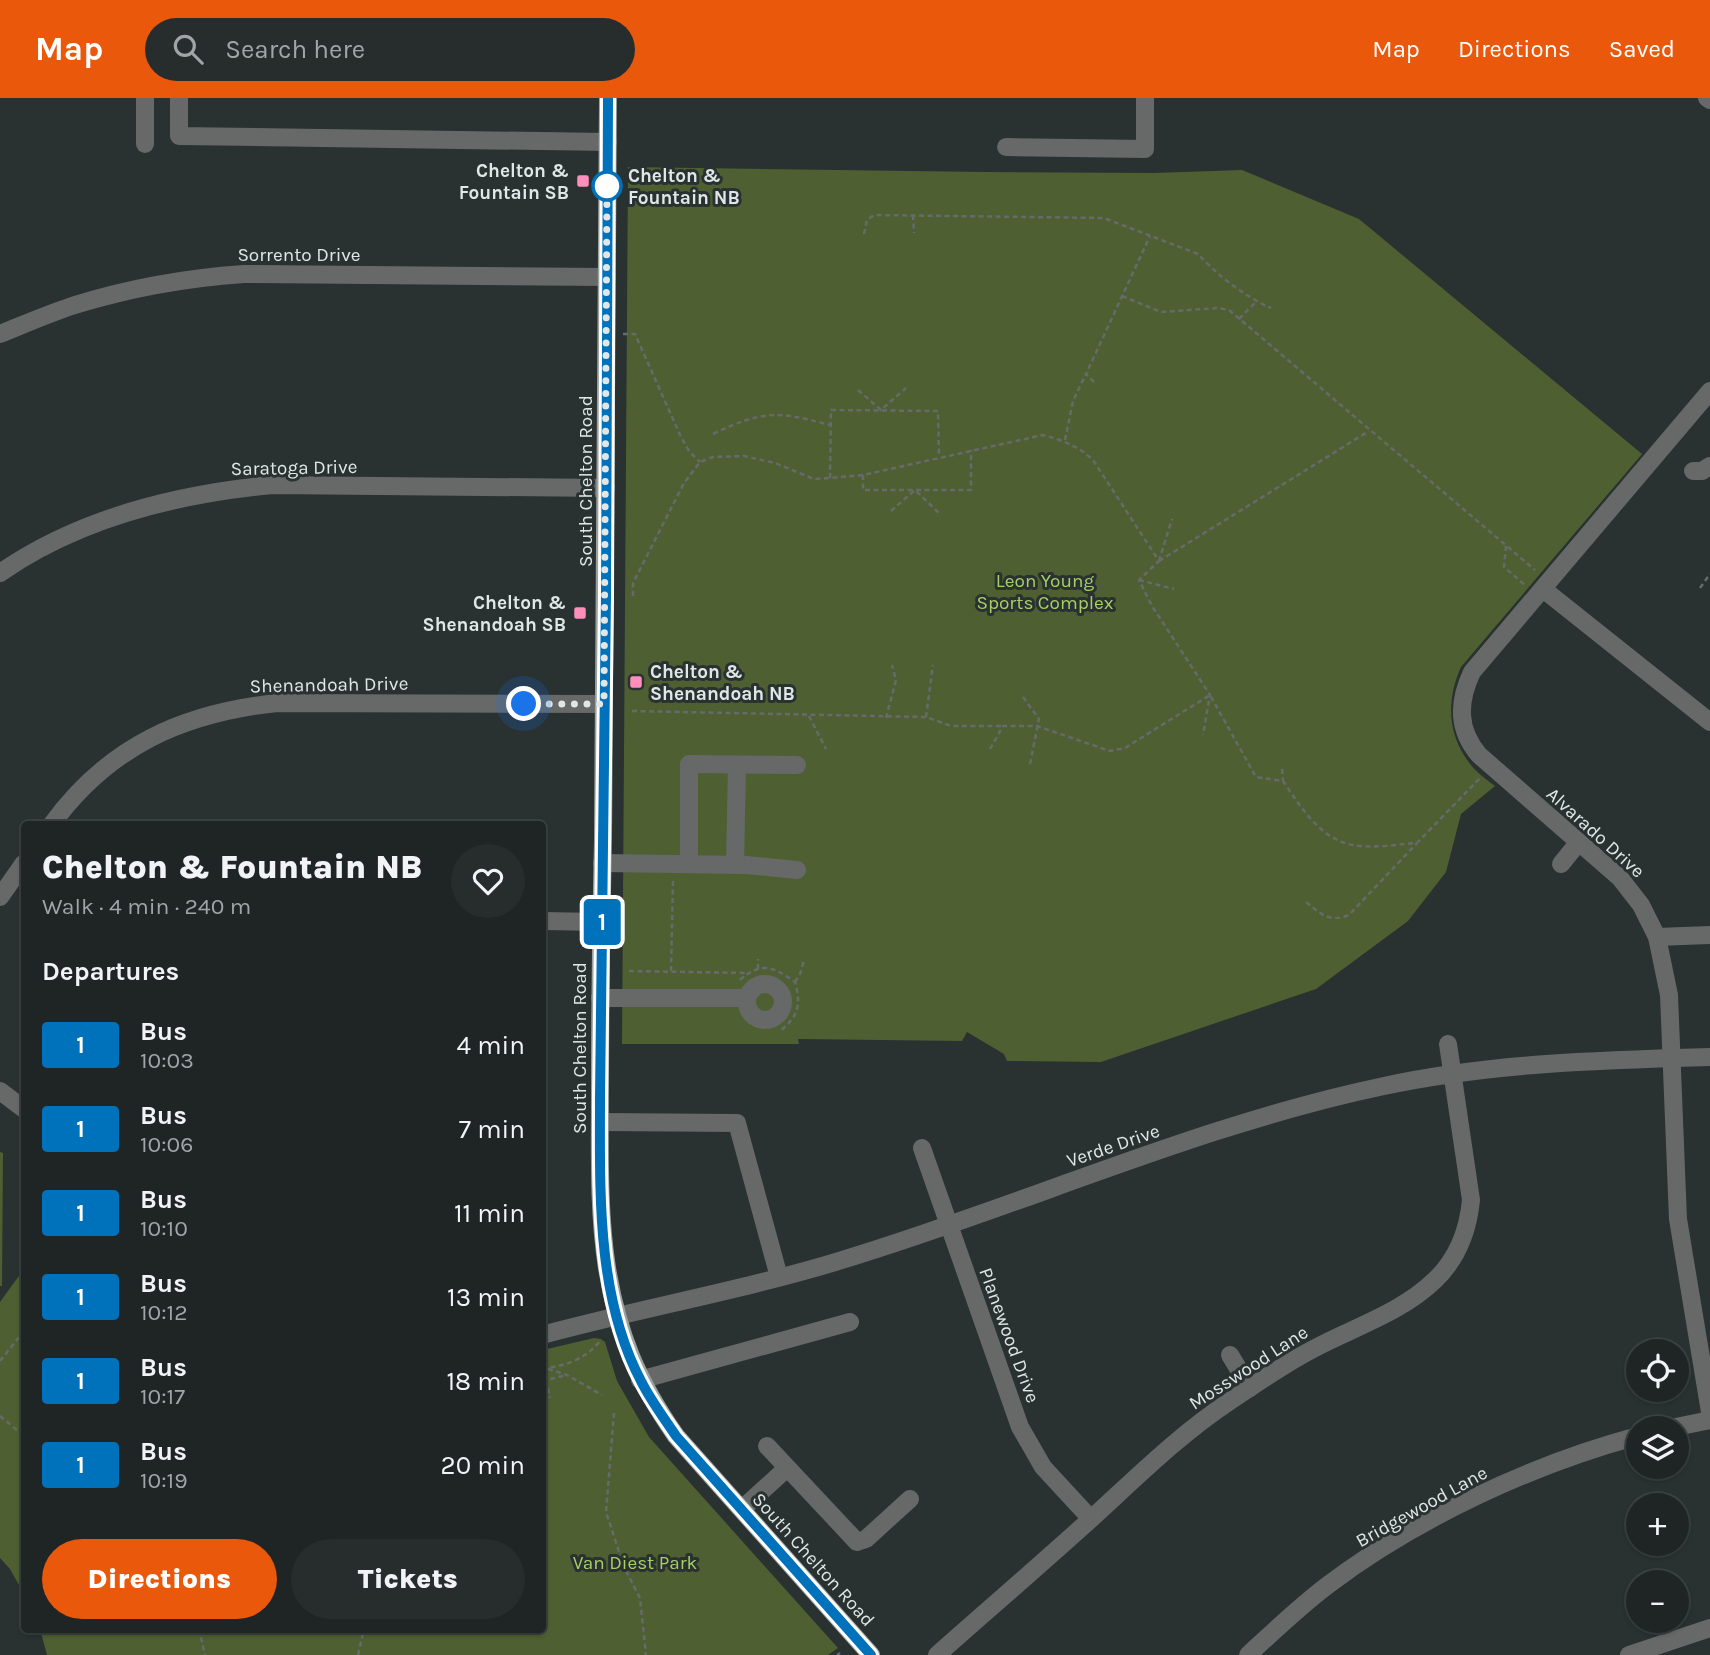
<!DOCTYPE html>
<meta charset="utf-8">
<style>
body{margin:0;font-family:Karla,sans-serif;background:#272d2d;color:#f1f3f6;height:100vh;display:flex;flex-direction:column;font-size:26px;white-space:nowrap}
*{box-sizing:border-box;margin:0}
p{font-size:23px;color:#a1a5a7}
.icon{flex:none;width:38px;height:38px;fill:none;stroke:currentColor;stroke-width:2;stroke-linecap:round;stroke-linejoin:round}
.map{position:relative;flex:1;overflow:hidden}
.details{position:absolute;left:21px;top:723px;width:525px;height:812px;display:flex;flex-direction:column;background:#1f2525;border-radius:7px;box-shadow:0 2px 5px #0004,0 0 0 2px #3c4242}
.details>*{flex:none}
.badge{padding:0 14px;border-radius:5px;font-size:24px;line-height:46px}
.buttons{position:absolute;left:1626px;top:1241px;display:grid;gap:14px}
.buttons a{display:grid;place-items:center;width:63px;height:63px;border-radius:50%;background:#1f2525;box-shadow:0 2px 5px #0004,0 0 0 2px #3c4242;font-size:35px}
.you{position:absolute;width:35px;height:35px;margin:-18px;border:5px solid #fff;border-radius:50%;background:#1a73e8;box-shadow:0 0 0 10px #1a73e833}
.map>.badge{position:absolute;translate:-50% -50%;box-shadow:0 0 0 4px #fff}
h2{padding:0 21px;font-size:26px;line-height:63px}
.round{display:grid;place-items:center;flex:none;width:74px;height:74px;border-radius:37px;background:#272d2d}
.head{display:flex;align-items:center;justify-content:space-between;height:119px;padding:0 21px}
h1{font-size:33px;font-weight:800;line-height:52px}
.action{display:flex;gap:14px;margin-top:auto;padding:14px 21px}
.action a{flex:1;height:80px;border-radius:42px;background:#ea580c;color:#fff;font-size:28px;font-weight:800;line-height:80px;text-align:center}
.action a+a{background:#272d2d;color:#f1f3f6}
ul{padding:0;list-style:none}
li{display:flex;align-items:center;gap:21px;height:84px;padding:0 21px}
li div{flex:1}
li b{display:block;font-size:26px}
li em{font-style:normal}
li .badge{min-width:77px;font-weight:700;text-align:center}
header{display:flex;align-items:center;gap:42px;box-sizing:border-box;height:98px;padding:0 35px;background:#ea580c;color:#fff}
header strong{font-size:33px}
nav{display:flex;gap:38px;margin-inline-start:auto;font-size:24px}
.search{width:490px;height:63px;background:#272d2d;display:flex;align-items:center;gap:18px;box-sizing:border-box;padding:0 24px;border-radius:38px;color:#a1a5a7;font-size:26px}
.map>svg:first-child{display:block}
.green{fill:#4e6031}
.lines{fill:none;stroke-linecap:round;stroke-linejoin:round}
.path{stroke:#646b6b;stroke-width:2.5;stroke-dasharray:5 3.5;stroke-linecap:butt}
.minor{stroke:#666967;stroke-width:18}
.major{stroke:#9ba29e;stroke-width:18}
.line-casing{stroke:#fff;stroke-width:16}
.line{stroke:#0072bc;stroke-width:10}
.walk{stroke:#e1e6e6;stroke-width:7;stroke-dasharray:0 12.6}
.poi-dot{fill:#ff8ebb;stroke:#293131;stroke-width:2.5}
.stop-dot{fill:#fff;stroke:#0072bc;stroke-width:3.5}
.labels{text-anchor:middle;stroke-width:6;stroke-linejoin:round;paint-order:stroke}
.poi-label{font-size:19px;font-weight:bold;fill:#e1e6e6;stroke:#293131;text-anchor:end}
.stop-label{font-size:19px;font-weight:bold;fill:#e1e6e6;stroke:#293131;text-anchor:start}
.street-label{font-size:19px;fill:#e1e6e6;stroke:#293131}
.park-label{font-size:19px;fill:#a7d063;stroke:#293131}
</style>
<header>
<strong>Map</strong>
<div class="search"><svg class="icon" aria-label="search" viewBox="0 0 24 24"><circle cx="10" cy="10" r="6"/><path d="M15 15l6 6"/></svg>Search here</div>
<nav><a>Map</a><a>Directions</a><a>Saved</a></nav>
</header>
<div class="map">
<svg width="1710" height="1557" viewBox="0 0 1710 1557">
<rect width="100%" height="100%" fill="#293131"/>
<g class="green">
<path d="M628,69l357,5 169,1 88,-3 117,49 283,235 -181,213c-15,33 -14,69 10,98 6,8 16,15 24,21l-34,28 -15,58 -38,49 -92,68 -215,73 -94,-1 -3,-7 -37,-22 -5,9 -164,-2 1,5h-177z"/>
<polygon points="0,1054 3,1055 2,1188 0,1188"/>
<polygon points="24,1171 24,1496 10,1471 0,1460 0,1204"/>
<polygon points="594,1240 601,1241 605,1244 617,1283 649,1339 838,1550 828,1557 47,1557 40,1531 542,1531 543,1252"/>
</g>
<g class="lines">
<g class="path">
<polyline points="913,117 914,135"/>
<path d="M864,136l3,-14 7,-5 230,3 94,36c19,21 46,42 73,54"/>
<polyline points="1122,198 1161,214 1218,210 1229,212 1535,472"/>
<polyline points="1239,221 1256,204"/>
<polyline points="623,236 635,236 681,339 689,353 700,364"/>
<polyline points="1094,284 1086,276 1150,138"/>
<polyline points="858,292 881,312 906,290"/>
<path d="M713,336c50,-24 65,-23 117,-9"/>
<polyline points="1065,342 1073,303 1086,276"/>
<polyline points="863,377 863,392 971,392 971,352"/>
<polyline points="830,380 831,312 938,313 939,359"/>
<polyline points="891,413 915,392 940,416"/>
<polyline points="1506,448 1504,469 1525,487"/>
<polyline points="1159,463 1369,333"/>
<polyline points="1159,463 1172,421"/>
<polyline points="1139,482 1174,491"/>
<polyline points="1700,490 1710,476"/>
<path d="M633,498v-13l51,-100 16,-21 13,-5 31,-1 31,7 39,16 16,-1 33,-3 180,-40c19,5 35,11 50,25l66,101 -20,19 13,26 58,89 -7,40"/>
<polyline points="1023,599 1039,621 1030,666"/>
<polyline points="632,613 926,619 951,628 1003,628"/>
<polyline points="809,618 826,651"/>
<polyline points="926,619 933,567"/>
<polyline points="886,620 896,582 892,567"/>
<path d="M990,651l13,-23h34l73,25 15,-3 85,-53 46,82 27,4c20,29 40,63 78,65 18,2 38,-2 56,-3l64,-66"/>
<polyline points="1282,671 1283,683"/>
<path d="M1306,804c15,12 23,21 43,13l68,-72"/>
<polyline points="758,871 758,861"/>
<polyline points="629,873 748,875"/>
<polyline points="671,873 673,782"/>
<path d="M740,882c22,-20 35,-12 55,2 6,22 4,34 -15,49"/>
<polyline points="795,884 800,876 804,862"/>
<polyline points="0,1263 24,1233"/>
<path d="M542,1270c22,-1 44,-9 58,-27"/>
<polyline points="548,1271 567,1277 602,1297"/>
<polyline points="546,1282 550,1300"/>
<polyline points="542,1283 567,1277"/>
<polyline points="614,1315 606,1414 624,1469 640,1500 646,1557"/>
<polyline points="0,1318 24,1338"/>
<polyline points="199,1531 205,1557"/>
<polyline points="358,1557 364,1531"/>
<polyline points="837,1557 840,1555"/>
</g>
<g class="minor">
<polyline points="145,0 145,46"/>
<polyline points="179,0 179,38 608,44"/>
<polyline points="1707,0 1710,2"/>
<polyline points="1006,49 1145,51 1145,0"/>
<path d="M0,236c25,-10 50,-21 75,-29 55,-17 111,-27 169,-31l363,3"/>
<path d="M1710,293l-238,281c-14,30 -15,57 7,83l141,123 21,27 16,32 12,58 9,224 32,193"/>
<polyline points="1693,373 1702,373 1710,368"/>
<path d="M0,475c79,-55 177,-79 272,-88l334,3"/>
<polyline points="1543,491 1710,624"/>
<path d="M52,726c57,-78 131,-111 225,-121l327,1"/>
<polyline points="602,765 746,767 797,772"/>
<polyline points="689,766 689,666 797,667"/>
<polyline points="1561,766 1578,745"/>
<polyline points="735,767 737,667"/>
<polyline points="0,799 24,765"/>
<polyline points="542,823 602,824"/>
<polyline points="1657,839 1710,837"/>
<circle cx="765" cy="904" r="18"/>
<polyline points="600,900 747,900"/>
<polyline points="0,993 24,1011"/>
<polyline points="600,1024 737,1025 779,1179"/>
<polyline points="922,1050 1020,1329 1043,1369 1091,1421"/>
<path d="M542,1237c100,-27 202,-45 300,-75 182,-55 356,-135 542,-174 108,-23 217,-26 326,-29"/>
<polyline points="1230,1257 1250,1290"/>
<polyline points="640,1282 850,1224"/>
<polyline points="1671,1330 1710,1322"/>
<polyline points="767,1348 857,1444 866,1441 910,1401"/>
<polyline points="742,1411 786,1371"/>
<path d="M937,1557c52,-46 104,-91 155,-137 45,-41 87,-83 138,-117 30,-20 62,-42 95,-58 38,-19 79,-33 110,-63 23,-22 33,-49 36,-80l-23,-156"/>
<path d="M1248,1557c26,-24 52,-49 80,-70 87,-66 205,-121 310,-149"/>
<polyline points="1629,1557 1710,1530"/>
</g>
<path class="major" d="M608,0c-1,247 -2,494 -5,741 -2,84 -3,168 -3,252 0,58 -2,119 7,177 11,67 30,112 69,168l195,219"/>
</g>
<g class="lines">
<defs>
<path id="line" d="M608,0l-2,498 -6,501c0,94 -4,199 41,284 10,20 23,37 35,55l195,219"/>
</defs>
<use href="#line" class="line-casing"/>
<use href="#line" class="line"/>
<polyline class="walk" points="524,606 604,606 607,88"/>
</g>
<g class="poi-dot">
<rect x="576" y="76" width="14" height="14" rx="3.5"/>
<rect x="573" y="508" width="14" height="14" rx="3.5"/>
<rect x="629" y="577" width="14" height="14" rx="3.5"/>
</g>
<circle class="stop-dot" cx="607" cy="88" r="14"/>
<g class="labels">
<g class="poi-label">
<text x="569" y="79">Chelton &amp;<tspan x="569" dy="22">Fountain SB</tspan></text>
<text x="566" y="511">Chelton &amp;<tspan x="566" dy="22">Shenandoah SB</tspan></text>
<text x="650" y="580" text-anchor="start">Chelton &amp;<tspan x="650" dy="22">Shenandoah NB</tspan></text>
</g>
<g class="stop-label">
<text x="628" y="84">Chelton &amp;<tspan x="628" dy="22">Fountain NB</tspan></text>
</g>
<g class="street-label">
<text x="299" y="163">Sorrento Drive</text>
<text transform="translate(294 369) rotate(-1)" y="7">Saratoga Drive</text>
<text transform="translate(585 383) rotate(-90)" y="7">South Chelton Road</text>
<text transform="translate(329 586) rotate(-1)" y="7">Shenandoah Drive</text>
<text transform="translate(1596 734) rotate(42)" y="7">Alvarado Drive</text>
<text transform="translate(579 950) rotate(-90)" y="7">South Chelton Road</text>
<text transform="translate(1113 1047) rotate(-19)" y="7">Verde Drive</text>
<text transform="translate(1010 1237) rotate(70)" y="7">Planewood Drive</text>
<text transform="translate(1248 1269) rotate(-33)" y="7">Mosswood Lane</text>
<text transform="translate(1421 1408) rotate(-29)" y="7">Bridgewood Lane</text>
<text transform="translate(814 1461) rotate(48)" y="7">South Chelton Road</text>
</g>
<g class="park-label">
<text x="1045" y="489">Leon Young<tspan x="1045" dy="22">Sports Complex</tspan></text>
<text x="635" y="1471">Van Diest Park</text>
</g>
</g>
</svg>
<div class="buttons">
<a><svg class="icon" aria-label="locate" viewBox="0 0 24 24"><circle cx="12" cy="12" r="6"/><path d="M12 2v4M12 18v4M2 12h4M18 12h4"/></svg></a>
<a><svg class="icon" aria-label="layers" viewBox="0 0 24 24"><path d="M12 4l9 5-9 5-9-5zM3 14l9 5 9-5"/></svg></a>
<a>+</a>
<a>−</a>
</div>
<div class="you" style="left:524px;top:606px"></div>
<b class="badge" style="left:602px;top:824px;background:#0072bc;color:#fff">1</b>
<section class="details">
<div class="head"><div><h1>Chelton &amp; Fountain NB</h1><p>Walk · 4 min · 240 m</p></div><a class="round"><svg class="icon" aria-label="heart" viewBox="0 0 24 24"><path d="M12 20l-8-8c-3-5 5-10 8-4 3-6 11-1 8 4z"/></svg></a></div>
<h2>Departures</h2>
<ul>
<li><span class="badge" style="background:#0072bc;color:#fff">1</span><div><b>Bus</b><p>10:03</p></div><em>4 min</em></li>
<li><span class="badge" style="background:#0072bc;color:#fff">1</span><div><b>Bus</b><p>10:06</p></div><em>7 min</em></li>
<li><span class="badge" style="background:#0072bc;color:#fff">1</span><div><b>Bus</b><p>10:10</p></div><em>11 min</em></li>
<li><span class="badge" style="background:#0072bc;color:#fff">1</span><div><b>Bus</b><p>10:12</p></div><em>13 min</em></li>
<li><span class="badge" style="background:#0072bc;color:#fff">1</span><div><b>Bus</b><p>10:17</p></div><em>18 min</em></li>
<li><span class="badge" style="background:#0072bc;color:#fff">1</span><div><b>Bus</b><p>10:19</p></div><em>20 min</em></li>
</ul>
<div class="action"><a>Directions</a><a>Tickets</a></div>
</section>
</div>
